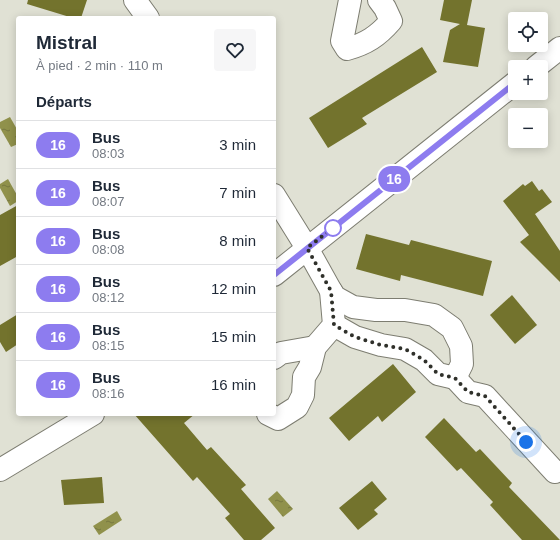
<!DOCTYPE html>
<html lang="fr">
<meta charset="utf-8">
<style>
body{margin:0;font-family:Helvetica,sans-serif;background:#f6f6f7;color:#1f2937;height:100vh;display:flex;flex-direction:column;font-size:15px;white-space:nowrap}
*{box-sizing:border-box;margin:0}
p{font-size:13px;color:#747a83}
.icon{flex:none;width:22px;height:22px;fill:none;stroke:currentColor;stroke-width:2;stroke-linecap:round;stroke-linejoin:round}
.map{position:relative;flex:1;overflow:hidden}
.drawer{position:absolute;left:16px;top:16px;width:260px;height:400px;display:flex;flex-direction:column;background:#fff;border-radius:4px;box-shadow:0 2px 10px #0003}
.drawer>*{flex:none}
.badge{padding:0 8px;border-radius:13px;font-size:14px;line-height:26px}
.buttons{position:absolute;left:508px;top:12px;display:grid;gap:8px}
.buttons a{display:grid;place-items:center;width:40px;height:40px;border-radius:4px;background:#fff;box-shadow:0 2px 10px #0003;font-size:20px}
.you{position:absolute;width:20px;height:20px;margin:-10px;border:3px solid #fff;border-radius:50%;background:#1a73e8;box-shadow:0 0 0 6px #1a73e833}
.map>.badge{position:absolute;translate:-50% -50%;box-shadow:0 0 0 2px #fff}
h2{padding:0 20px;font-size:15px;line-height:36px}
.round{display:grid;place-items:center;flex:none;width:42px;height:42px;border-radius:4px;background:#f6f6f7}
.overview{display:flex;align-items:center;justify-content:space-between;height:68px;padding:0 20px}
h1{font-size:19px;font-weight:700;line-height:30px}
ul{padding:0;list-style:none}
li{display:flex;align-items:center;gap:12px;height:48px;padding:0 20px;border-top:1px solid #e0e1e3}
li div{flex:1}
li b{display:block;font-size:15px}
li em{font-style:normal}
li .badge{min-width:44px;font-weight:700;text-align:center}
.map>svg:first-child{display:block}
.water{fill:url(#water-ripples)}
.building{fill:#73732d}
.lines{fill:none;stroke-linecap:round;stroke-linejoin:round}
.minor-casing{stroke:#7d7d71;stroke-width:24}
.minor{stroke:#fff;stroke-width:22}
.line-casing{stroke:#fff;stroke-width:9}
.line{stroke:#8d7cef;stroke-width:6}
.walk{stroke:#2f302a;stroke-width:4;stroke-dasharray:0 7.2}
.stop-dot{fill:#fff;stroke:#8d7cef;stroke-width:2}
</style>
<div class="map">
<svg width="560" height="540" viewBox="0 0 560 540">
<defs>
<pattern id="water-ripples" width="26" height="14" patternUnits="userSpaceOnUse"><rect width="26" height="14" fill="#90914b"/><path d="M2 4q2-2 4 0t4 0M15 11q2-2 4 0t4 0" fill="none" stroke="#76773f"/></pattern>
</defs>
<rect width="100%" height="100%" fill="#e0e1d4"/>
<g class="water">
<polygon points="10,117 18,131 18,144 11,147 0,128 0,122"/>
<polygon points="8,179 18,197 18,201 10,206 0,188 0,184"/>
<polygon points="277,491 293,509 283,517 268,499"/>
<polygon points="117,511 122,520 99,535 93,526"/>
</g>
<g class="building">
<polygon points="28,0 87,0 81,18 73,18 27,4"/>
<polygon points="444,0 472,0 467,25 485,28 478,67 443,62 450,30 460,24 440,20"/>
<polygon points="422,47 437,72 362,118 367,124 328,148 309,118"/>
<polygon points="532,181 539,191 542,189 552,202 535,214 560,251 560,282 520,242 529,235 503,201 523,184 525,186"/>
<polygon points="18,205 18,256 0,266 0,215"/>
<polygon points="366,234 409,245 411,240 492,261 483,296 401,275 400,281 356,269"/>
<polygon points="512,295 537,325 515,344 490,315"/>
<polygon points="18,314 18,344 6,352 0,342 0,325"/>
<polygon points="393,364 416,392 382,422 378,416 349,441 329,418"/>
<polygon points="134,414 195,414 184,423 207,450 211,447 246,485 241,489 275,528 261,540 244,540 225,518 230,514 197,477 193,481"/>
<polygon points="444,418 476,452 480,449 512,483 509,487 560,540 522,540 490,505 493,502 461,468 457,471 425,437"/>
<polygon points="102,477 104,503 64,505 61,480"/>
<polygon points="372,481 387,499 374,510 378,514 358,530 339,508"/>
</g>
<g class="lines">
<defs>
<g id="minor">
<polyline points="135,0 148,18"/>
<path d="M350,0l-8,41 5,8c19,-5 31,-13 44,-28l-6,-13 -6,-8"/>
<polyline points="536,67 560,48"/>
<polyline points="274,275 515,83"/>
<polyline points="331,291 335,297 353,307 376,310 405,310 434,315 452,328 461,346 462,364 455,378 438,374 424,360 405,349 381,345 355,337 334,325"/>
<polyline points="274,358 281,353 315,347"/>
<polyline points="455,378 468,392 485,396 555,472"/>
<polyline points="268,414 278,419 297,407 303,395 304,377 310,367 315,347 334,325 331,291 307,248 274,195"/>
<polyline points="0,470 93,414"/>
</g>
</defs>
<use href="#minor" class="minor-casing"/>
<use href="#minor" class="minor"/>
</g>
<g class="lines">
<defs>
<polyline id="line" points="274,275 515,83"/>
</defs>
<use href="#line" class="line-casing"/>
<use href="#line" class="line"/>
<polyline class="walk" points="333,228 307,248 331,291 334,325 355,337 381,345 405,349 424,360 438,374 455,378 468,392 485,396 526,442"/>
</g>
<circle class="stop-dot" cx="333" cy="228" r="8"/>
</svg>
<div class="buttons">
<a><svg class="icon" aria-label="locate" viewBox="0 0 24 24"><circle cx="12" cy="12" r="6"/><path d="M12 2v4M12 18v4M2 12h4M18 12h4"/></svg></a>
<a>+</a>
<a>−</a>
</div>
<div class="you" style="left:526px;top:442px"></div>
<b class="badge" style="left:394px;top:179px;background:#8d7cef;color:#fff">16</b>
<section class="drawer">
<div class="overview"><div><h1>Mistral</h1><p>À pied · 2 min · 110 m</p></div><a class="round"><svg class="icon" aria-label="heart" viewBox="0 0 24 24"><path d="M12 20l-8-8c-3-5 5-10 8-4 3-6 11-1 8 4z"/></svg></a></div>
<h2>Départs</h2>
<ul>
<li><span class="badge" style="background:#8d7cef;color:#fff">16</span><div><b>Bus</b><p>08:03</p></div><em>3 min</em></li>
<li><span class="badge" style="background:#8d7cef;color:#fff">16</span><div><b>Bus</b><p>08:07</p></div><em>7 min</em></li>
<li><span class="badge" style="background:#8d7cef;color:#fff">16</span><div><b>Bus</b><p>08:08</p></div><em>8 min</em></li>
<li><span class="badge" style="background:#8d7cef;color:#fff">16</span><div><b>Bus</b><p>08:12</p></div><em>12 min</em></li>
<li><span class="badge" style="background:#8d7cef;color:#fff">16</span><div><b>Bus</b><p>08:15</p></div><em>15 min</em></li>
<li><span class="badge" style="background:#8d7cef;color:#fff">16</span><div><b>Bus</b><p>08:16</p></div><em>16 min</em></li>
</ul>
</section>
</div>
